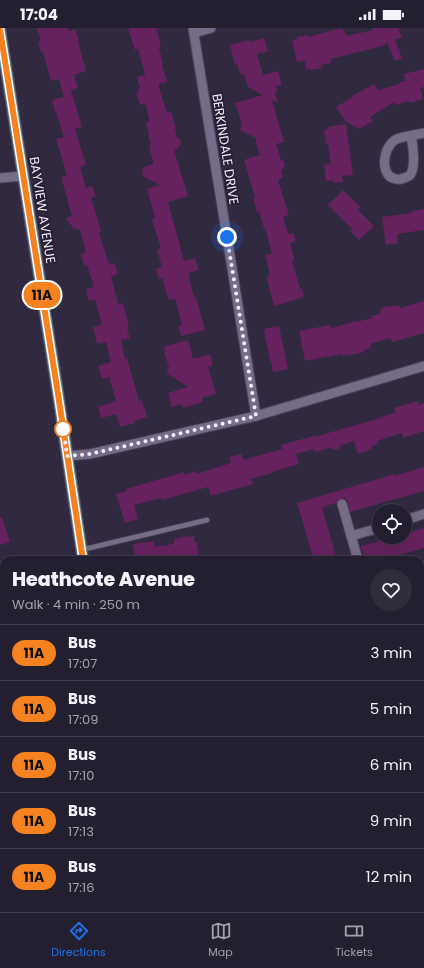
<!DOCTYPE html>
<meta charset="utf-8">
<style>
body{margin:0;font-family:Poppins,sans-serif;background:#302c3c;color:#f1f3f6;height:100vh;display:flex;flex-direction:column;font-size:15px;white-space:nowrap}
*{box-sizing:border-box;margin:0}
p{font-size:13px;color:#a3a2ab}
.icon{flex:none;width:22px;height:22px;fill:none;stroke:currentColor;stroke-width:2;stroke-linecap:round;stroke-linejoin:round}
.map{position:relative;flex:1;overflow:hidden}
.details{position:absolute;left:0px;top:528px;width:424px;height:356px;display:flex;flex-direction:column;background:#241f30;border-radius:12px 12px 0 0;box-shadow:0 4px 16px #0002,0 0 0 1px #413d4c}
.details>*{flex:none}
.badge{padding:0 8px;border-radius:13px;font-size:14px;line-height:26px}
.fabs{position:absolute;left:372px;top:476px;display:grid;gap:8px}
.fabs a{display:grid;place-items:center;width:40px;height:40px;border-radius:50%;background:#241f30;box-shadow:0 4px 16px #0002,0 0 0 1px #413d4c;font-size:20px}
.you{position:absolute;width:20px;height:20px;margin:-10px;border:3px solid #fff;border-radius:50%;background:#1a73e8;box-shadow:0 0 0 6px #1a73e833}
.map>.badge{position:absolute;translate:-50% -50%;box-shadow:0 0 0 2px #fff}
.round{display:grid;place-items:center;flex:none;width:42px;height:42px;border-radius:21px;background:#302c3c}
.head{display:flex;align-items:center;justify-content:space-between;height:68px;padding:0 12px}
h1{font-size:19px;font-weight:800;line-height:30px}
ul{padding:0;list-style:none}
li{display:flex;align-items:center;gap:12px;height:56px;padding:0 12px;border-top:1px solid #413d4c}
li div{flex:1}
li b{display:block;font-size:15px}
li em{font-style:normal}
li .badge{min-width:44px;font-weight:700;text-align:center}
.status{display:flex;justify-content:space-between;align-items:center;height:28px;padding:0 20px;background:#241f30;direction:ltr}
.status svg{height:11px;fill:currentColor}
.tabs{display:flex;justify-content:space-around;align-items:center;height:56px;border-top:1px solid #413d4c;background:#241f30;font-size:11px;color:#a3a2ab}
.tabs a{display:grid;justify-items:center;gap:2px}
.tabs .active{color:#1a73e8}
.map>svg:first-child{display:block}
.green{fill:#393e08}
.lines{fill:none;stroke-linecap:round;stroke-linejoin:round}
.stream{stroke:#446db6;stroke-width:3.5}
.building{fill:#65225e}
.service-casing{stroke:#4d4659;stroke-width:6}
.minor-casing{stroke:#4d4659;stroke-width:11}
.secondary-casing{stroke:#4d4659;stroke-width:13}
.path{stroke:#7b7589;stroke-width:2;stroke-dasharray:2 3;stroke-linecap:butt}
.service{stroke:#756d88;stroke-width:4.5}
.minor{stroke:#756d88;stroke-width:9}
.secondary{stroke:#5f8698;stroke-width:11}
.line-casing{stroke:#fff;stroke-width:9}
.line{stroke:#f58220;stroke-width:6}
.walk{stroke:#f0ecfb;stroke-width:4;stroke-dasharray:0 7.2}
.stop-dot{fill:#fff;stroke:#f58220;stroke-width:2}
.labels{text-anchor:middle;stroke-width:3.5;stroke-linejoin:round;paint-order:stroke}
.street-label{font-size:13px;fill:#f0ecfb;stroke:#271f35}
</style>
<div class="status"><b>17:04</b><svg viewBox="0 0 49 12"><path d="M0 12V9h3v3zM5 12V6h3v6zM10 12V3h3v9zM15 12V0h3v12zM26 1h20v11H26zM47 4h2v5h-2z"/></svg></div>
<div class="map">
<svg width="424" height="884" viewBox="0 0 424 884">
<rect width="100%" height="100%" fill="#302940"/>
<g class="green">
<polygon points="0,715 4,719 4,862 0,858"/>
<polygon points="21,880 100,880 100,884 25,884"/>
<polygon points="150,880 184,880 188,884 151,884"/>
</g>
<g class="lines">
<g class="stream">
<polyline points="0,822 4,826"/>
<polyline points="57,880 63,884"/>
</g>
</g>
<g class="building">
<polygon points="37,0 68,0 69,3 75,1 79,13 78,13 86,43 74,47 78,60 71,62 82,99 75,101 86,137 80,139 86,160 92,158 96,168 91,170 101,203 99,204 108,234 109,234 110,236 114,235 118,246 111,248 118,276 123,275 129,300 127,301 130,310 121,312 125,331 127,330 139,373 142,372 147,389 134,393 135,395 120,399 116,386 101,390 98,379 116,373 109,349 102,351 98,338 111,334 106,314 97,316 93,299 102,297 95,272 89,273 86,261 94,259 87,237 84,238 81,226 86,224 80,202 73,200 66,190 72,188 61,149 67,147 56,111 64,109 56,84 55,84 52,72 64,69 59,51 51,53 43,24 41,24 38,14 41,13"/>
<polygon points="128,0 156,0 161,19 159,20 163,35 162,36 167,54 158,56 167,85 171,84 176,100 175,101 177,110 180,111 181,116 178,120 174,122 188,168 168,174 184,233 195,230 199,242 188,245 194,269 196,269 205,302 181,308 178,298 182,297 175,271 169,272 162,250 159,251 156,241 162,239 157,222 161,221 152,191 155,190 147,161 160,157 143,148 142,143 144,139 154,136 149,119 151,116 148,107 149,107 146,94 150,93 145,76 140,77 136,64 139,63 138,61 140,60 137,49 145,47 138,21 135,22"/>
<polygon points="342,0 347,8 373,2 373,0 398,0 402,9 395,12 402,30 395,33 387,15 382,18 330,31 331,35 321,37 322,40 310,42 309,40 306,41 305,33 297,34 292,12 298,11 297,9 308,7 308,9"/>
<polygon points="264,10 268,23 257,26 263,47 278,43 282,57 276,58 278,63 275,64 278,75 272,72 284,114 276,116 281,132 284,133 285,138 283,141 281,142 283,150 278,152 289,187 283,189 288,206 293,205 296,213 290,215 295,233 292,233 300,261 302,260 304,268 302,269 302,270 274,278 267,251 268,251 267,247 270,246 265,227 272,225 265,200 264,200 259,183 257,184 253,170 255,169 244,132 260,127 256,116 256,110 240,102 242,97 235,75 263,67 248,59 244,46 241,47 237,36 235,36 230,17 249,12 249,14"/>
<polygon points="424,41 424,59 420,60 423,71 410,75 409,73 395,77 394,74 370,89 373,93 359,101 345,93 336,79 353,69 352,68 374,56 378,62 400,56 399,55 406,53 404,46"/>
<polygon points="346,96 353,147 342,148 343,154 333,155 333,152 326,153 324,137 331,136 328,116 326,116 324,103 326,103 326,101 329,101 328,99"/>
<polygon points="343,162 360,179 357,181 374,198 359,212 350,203 352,201 328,177"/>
<polygon points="424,181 424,202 397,206 398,215 386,217 382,189 413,185 412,183"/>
<polygon points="424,273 424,305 392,314 391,310 370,316 371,320 363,322 364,324 347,328 347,326 342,328 342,326 305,333 299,303 330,297 331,300 350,295 351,294 355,293 356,294 372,290 371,288 379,286 383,279 388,278 391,279 399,277 400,280"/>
<polygon points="279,298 288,341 273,344 271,334 270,334 264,301"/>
<polygon points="188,312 193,331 210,326 213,337 208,339 216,366 202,370 203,374 183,380 182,376 172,379 168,365 188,359 168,346 167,342 169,339 164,324 165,324 164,319"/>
<polygon points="418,373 419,377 424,375 424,403 403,410 402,405 377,413 378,416 371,419 372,421 358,426 354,413 341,417 339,421 335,422 330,420 315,424 314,421 296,426 299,436 272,444 272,445 251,451 253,456 211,468 208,459 162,472 161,470 134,477 138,491 125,495 116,466 127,463 126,461 184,444 185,447 196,443 196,446 231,435 229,429 242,426 243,432 282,421 281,417 314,408 314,409 377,391 396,384 394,380"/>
<polygon points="424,439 424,463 350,484 348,474 346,471 343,470 338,472 336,475 322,479 337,532 314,532 297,475 395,446 395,448"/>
<polygon points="2,489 10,514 0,517 0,490"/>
<polygon points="424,500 424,520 381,532 365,532 361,518 384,512 383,509 405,509 405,506"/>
<polygon points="194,508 194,514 197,514 197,520 198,520 200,532 135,532 133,516 154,513 155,519 174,516 174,511 180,510 180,509"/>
</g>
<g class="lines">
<defs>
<polyline id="service" points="81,522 207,492"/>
<g id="minor">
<polyline points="193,0 256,388"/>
<polyline points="194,5 211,0"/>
<path d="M411,108c2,9 5,32 -1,39 -2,2 -6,3 -9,4 -17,2 -19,-16 -14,-29 2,-4 5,-9 10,-11 8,-3 18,-4 27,-6"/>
<polyline points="0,150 23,148"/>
<polyline points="67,428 90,426 256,388 424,338"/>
<polyline points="342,476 358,532"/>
<polyline points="405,492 424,486"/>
<polyline points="351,508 379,500"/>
<polyline points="420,594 424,593"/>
<polyline points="420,695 424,694"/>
<polyline points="420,796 424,795"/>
<polyline points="393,880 394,884"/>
</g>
<g id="secondary">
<polyline points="0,2 58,366 83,532"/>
<polyline points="131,880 132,884"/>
</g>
</defs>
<use href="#service" class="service-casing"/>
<use href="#minor" class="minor-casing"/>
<use href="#secondary" class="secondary-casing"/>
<g class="path">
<polyline points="0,772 4,776"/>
<polyline points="98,880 100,884"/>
<polyline points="195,880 198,884"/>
</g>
<use href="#service" class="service"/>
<use href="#minor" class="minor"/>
<use href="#secondary" class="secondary"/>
</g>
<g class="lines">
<defs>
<polyline id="line" points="0,2 58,366 83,532"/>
</defs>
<use href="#line" class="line-casing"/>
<use href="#line" class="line"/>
<polyline class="walk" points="63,401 63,397 67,428 90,426 256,388 227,209"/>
</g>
<circle class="stop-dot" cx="63" cy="401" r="8"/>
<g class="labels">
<g class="street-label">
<text transform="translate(226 121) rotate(81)" y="5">BERKINDALE DRIVE</text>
<text transform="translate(43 182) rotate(81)" y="5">BAYVIEW AVENUE</text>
</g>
</g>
</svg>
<div class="fabs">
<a><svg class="icon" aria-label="locate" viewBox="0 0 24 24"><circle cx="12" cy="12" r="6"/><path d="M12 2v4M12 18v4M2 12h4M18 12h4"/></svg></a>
</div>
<div class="you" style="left:227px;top:209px"></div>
<b class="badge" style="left:42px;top:267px;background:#f58220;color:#111">11A</b>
<section class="details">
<div class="head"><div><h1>Heathcote Avenue</h1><p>Walk · 4 min · 250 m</p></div><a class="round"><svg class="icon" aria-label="heart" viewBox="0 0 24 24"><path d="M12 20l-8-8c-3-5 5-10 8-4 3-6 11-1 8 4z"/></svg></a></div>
<ul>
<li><span class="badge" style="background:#f58220;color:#111">11A</span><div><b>Bus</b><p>17:07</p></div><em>3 min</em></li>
<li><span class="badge" style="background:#f58220;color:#111">11A</span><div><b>Bus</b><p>17:09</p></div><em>5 min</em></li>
<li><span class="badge" style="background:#f58220;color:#111">11A</span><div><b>Bus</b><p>17:10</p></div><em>6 min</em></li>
<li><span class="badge" style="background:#f58220;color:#111">11A</span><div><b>Bus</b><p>17:13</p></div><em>9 min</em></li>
<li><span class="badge" style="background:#f58220;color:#111">11A</span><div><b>Bus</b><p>17:16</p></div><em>12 min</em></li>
</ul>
</section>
</div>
<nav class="tabs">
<a class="active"><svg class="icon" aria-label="directions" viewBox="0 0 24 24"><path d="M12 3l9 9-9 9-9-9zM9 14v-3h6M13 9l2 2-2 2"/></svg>Directions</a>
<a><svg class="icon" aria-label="map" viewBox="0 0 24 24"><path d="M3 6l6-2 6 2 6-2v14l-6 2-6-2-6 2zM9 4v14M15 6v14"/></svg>Map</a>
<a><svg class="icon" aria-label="tickets" viewBox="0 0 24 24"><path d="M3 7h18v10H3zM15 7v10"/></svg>Tickets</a>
</nav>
